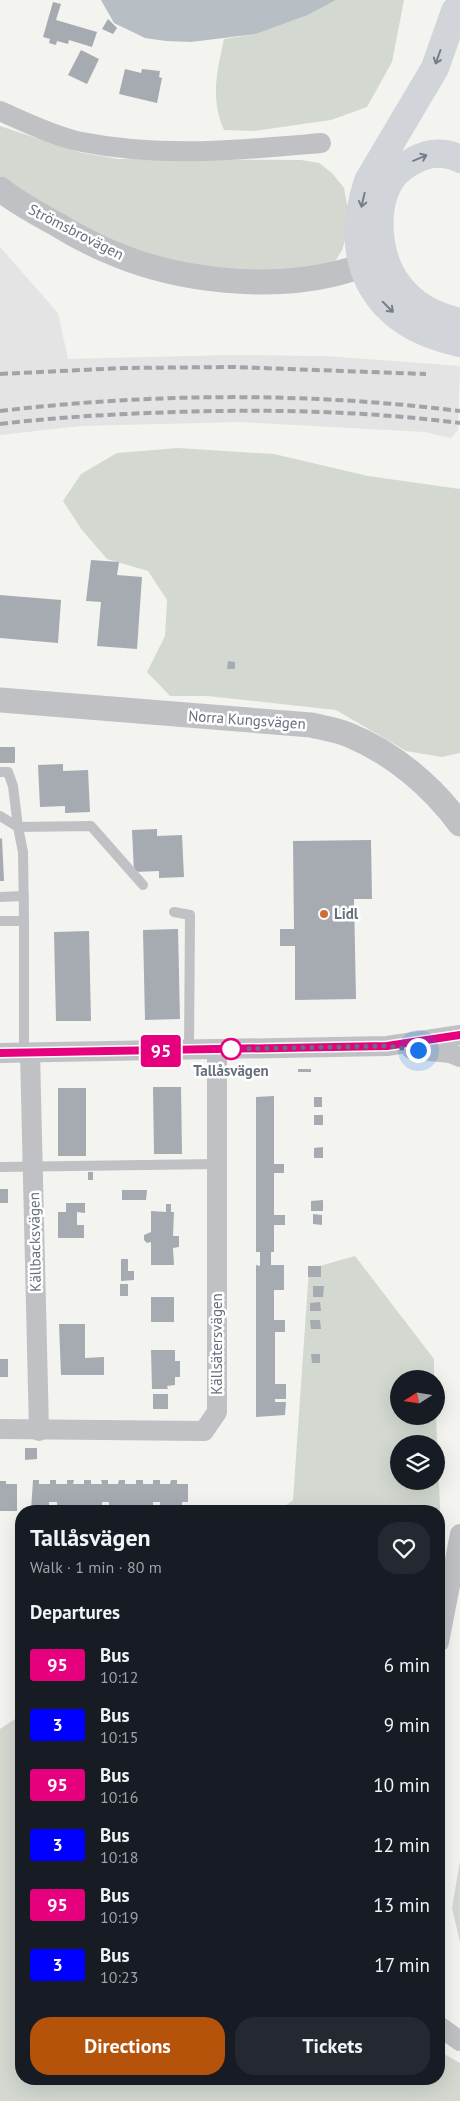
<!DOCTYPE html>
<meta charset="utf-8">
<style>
body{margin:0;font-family:"PT Sans",sans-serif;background:#242831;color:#f1f3f6;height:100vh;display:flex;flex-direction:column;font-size:19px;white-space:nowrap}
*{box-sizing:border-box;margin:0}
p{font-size:16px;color:#9ea1a6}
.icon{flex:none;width:28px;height:28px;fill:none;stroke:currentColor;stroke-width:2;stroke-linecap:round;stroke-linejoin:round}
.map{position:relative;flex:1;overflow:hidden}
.panel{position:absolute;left:15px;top:1505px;width:430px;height:580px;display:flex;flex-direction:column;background:#171b24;border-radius:20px;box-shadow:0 5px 20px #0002}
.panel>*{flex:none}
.badge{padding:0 10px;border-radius:4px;font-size:18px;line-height:32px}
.needle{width:32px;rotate:258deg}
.fabs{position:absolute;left:390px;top:1370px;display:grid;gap:10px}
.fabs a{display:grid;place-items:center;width:55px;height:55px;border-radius:50%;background:#171b24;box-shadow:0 5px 20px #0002;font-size:25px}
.you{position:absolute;width:25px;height:25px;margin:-12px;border:4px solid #fff;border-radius:50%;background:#1a73e8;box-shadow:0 0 0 8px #1a73e833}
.map>.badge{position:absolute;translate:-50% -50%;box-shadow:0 0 0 2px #fff}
h2{padding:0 15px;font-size:19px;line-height:45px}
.round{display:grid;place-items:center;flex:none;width:52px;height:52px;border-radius:20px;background:#242831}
.overview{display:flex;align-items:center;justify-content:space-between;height:85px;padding:0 15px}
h1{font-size:24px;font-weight:600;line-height:38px}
.action{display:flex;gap:10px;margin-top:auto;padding:10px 15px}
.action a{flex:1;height:58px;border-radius:20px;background:#b45309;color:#fff;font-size:20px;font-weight:600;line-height:58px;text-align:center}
.action a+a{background:#242831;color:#f1f3f6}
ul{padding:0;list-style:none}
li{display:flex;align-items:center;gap:15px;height:60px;padding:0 15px}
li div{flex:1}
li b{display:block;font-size:19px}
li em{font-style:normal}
li .badge{min-width:55px;font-weight:700;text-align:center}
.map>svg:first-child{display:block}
.built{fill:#e3e4e3}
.green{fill:#d3d9d1;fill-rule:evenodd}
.water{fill:#b8bfc4}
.building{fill:#a6aab1}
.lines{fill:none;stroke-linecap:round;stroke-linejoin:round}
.service{stroke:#bfc1c4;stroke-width:10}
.minor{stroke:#bfc1c4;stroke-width:20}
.tertiary{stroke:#bfc1c4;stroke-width:25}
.secondary{stroke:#d1d4d8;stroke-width:28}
.rail{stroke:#a0a4a9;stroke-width:4;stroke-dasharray:8 4;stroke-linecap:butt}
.oneway{stroke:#767e8b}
.line-casing{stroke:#fff;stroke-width:11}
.line{stroke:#e6007e;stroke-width:8}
.walk{stroke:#666f7d;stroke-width:5;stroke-dasharray:0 9}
.poi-dot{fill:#cc6e37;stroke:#fff;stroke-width:2}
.stop-dot{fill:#fff;stroke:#e6007e;stroke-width:2.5}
.labels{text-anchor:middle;stroke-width:5;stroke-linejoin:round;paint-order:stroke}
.street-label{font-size:15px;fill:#666f7d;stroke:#fff}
.poi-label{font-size:15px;font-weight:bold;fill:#666f7d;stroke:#fff;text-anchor:start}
.stop-label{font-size:15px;font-weight:bold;fill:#666f7d;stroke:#fff}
</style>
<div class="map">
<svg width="460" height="2101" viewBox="0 0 460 2101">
<rect width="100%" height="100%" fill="#f3f3f0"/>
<polygon class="built" points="0,247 58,313 68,359 232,355 326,356 460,366 458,430 451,438 425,432 241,422 80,426 0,435"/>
<g class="green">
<path d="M336,0h68l-12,62 -25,45 -36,13 -77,11 -30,-1c-14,-32 -7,-58 0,-91l32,-5 52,-19z"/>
<polygon points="0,126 78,152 118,159 301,160 319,163 332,173 344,188 348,210 346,237 342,250 333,265 235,274 155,262 73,223 27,195 0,176"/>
<polygon points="178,448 274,454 368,476 460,489 460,753 442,757 406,751 336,710 207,696 170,696 147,672 165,636 167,600 148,571 107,559 82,530 63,501 81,474 117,453"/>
<path d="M355,1256l79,103v20h-35v37h37l5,114 -2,10v-29h-160l14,-11 16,-231zM399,1444h37v37h-37z"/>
<polygon points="21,1715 21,2079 439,2079 439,2051 460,2063 460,2101 0,2101 0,1729"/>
<polygon points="460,1861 460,1942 452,1908"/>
</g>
<polygon class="water" points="101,0 336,0 308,15 256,34 191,42 166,41 145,38 114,23"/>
<g class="building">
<polygon points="53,2 61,4 56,20 97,32 92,47 69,40 68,44 57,41 56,45 49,43 50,39 43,37"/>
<polygon points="108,19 117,28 113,34 102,29"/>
<polygon points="81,50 99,59 87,84 68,75"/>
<polygon points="125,69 141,73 142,69 160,71 159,77 162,78 157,103 119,94"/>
<polygon points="91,560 119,562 117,575 142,577 137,649 97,646 101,602 86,601"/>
<polygon points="0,595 61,600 58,643 0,638"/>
<polygon points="228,661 235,662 235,669 227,669"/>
<rect x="0" y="747" width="15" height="16"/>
<polygon points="63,764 63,771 88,770 90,812 65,813 65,806 40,807 38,765"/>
<polygon points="157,829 157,836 182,835 184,877 159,878 159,871 134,872 132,830"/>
<polygon points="2,838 4,881 0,881 0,839"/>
<polygon points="371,840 372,899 354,899 356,999 295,1000 295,946 280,946 280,929 294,929 293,841"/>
<polygon points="178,929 180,1019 145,1020 143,930"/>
<polygon points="89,931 91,1021 56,1021 54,932"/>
<rect x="298" y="1069" width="13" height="3"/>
<polygon points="153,1087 181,1087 182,1154 154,1154"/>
<rect x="58" y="1088" width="28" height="68"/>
<polygon points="274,1096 274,1164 284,1164 284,1173 274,1173 274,1215 285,1215 285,1225 274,1225 274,1252 271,1252 271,1265 284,1265 284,1290 274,1290 274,1320 285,1320 285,1332 275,1332 275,1384 286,1384 286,1399 275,1399 275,1402 286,1402 285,1415 256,1417 256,1265 260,1266 260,1252 256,1252 256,1097"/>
<rect x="314" y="1097" width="8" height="10"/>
<rect x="314" y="1115" width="9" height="10"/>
<polygon points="323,1147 323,1158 314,1158 314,1148"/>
<rect x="88" y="1172" width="5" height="8"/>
<rect x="0" y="1189" width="8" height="14"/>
<polygon points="122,1190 147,1190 146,1200 122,1200"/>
<polygon points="323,1200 323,1211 311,1211 311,1201"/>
<polygon points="66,1203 85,1203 85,1213 77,1212 77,1225 84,1225 84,1238 58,1238 58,1212 66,1212"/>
<polygon points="166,1204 171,1204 171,1212 174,1212 173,1236 179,1236 179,1247 173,1248 174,1265 151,1265 151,1242 147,1243 144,1240 144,1235 151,1232 151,1211 166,1212"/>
<polygon points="313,1214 322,1215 322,1225 313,1224"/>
<polygon points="121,1259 128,1259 128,1271 134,1271 134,1280 121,1281"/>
<rect x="308" y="1266" width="13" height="11"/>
<rect x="120" y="1284" width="8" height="12"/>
<polygon points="313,1286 324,1286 323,1297 313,1297"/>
<rect x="151" y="1297" width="23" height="25"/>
<polygon points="320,1302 321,1311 310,1311 310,1303"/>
<polygon points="310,1320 320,1320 321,1329 311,1329"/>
<polygon points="59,1324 85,1324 85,1358 104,1357 104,1375 61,1375"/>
<polygon points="151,1350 175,1350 175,1361 180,1361 180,1377 175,1377 175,1385 167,1386 168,1389 152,1389"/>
<polygon points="311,1354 320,1354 320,1363 312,1363"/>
<rect x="0" y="1359" width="8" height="18"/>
<rect x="153" y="1394" width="15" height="15"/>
<polygon points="25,1448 37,1448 37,1459 25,1460"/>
<polygon points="33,1480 39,1480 39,1484 50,1484 50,1480 56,1480 56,1484 67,1484 67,1480 74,1480 73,1484 84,1484 84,1480 91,1480 91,1484 102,1484 101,1480 108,1480 108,1484 118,1484 119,1480 125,1480 125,1484 136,1484 136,1480 143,1480 143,1484 153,1484 153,1480 160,1480 160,1484 170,1484 171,1480 177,1480 177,1484 188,1484 188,1502 182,1502 182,1510 160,1510 160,1502 153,1502 153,1510 109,1510 109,1502 102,1502 102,1511 61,1510 57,1505 57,1502 49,1502 49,1511 31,1511"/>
<polygon points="0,1481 6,1481 6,1484 17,1484 17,1511 0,1511"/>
</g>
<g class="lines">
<g class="service">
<polyline points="0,772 8,772 13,786 18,827 91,826 143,885"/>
<polyline points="0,816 18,827 23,852 24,921"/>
<polyline points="0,897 24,896"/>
<polyline points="174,912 190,915 189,1050"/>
<polyline points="0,921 24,921 24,1053"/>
<polyline points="0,1167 217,1164"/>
</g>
<g class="minor">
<path d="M0,111c23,10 58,27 82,31 81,16 158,8 239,1"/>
<polyline points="411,1049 450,1053 460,1057"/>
<polyline points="0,1053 387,1046 460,1035"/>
<polyline points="30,1053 39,1431"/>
<polyline points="0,1429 204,1431 217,1412 217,1050"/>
<polyline points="439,1642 460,1534"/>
<polyline points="439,2026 460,2041"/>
</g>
<g class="tertiary">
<path d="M0,189c17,14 38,25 58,36 18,11 37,21 57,29 64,27 152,36 219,20 16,-4 32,-9 48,-13"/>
<path d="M0,700l311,25c13,3 26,5 38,10 44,18 83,51 111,89"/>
</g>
<g class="secondary">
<path d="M455,11l-20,57 -67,113c-27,82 6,144 92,162"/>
<path d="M460,159c-16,-8 -31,-7 -47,2 -6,3 -13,8 -18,13 -24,30 -18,84 4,112 15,20 38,31 61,36"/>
</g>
<g class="rail">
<polyline points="0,374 123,368 233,367 426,374"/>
<path d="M0,411c153,-18 307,-19 460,0"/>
<path d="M0,424c58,-7 116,-10 175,-12 95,-3 190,-1 285,11"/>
</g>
</g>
<defs><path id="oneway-shaft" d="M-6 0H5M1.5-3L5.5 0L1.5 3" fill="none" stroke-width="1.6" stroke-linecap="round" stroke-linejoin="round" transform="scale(1.25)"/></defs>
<g class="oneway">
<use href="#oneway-shaft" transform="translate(438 57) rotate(110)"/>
<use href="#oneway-shaft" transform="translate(420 158) rotate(-23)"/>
<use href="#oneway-shaft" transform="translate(363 200) rotate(103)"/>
<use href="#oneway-shaft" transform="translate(388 307) rotate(45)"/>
</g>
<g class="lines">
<defs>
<polyline id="line" points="0,1053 387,1046 460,1035"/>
</defs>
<use href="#line" class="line-casing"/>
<use href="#line" class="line"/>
<polyline class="walk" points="231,1049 387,1046 418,1050"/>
</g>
<circle class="poi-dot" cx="324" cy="914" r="5"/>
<circle class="stop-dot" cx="231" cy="1049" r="10"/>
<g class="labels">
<g class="street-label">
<text transform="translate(76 232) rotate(27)" y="5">Strömsbrovägen</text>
<text transform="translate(247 720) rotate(4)" y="5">Norra Kungsvägen</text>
<text transform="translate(35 1242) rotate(-91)" y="5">Källbacksvägen</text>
<text transform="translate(217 1344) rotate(-90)" y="5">Källsätersvägen</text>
</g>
<g class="poi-label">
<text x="334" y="919">Lidl</text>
</g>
<g class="stop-label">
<text x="231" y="1076">Tallåsvägen</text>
</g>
</g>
</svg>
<div class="fabs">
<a><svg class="needle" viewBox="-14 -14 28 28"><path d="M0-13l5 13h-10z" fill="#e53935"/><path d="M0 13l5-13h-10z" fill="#9ea1a6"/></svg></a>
<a><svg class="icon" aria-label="layers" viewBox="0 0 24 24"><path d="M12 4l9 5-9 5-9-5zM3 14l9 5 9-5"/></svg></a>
</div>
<div class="you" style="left:418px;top:1050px"></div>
<b class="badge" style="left:161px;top:1051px;background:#e6007e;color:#fff">95</b>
<section class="panel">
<div class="overview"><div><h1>Tallåsvägen</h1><p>Walk · 1 min · 80 m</p></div><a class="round"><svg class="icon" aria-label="heart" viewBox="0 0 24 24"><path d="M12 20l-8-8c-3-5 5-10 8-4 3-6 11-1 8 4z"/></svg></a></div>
<h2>Departures</h2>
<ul>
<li><span class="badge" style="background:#e6007e;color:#fff">95</span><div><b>Bus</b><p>10:12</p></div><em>6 min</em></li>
<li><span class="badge" style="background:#00f;color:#fff">3</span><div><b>Bus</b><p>10:15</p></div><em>9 min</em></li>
<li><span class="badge" style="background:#e6007e;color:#fff">95</span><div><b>Bus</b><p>10:16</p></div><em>10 min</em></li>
<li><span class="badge" style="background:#00f;color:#fff">3</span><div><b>Bus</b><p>10:18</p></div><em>12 min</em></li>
<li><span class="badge" style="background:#e6007e;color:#fff">95</span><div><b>Bus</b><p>10:19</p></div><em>13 min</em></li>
<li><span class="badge" style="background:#00f;color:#fff">3</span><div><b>Bus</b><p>10:23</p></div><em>17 min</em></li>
</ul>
<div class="action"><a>Directions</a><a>Tickets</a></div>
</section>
</div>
